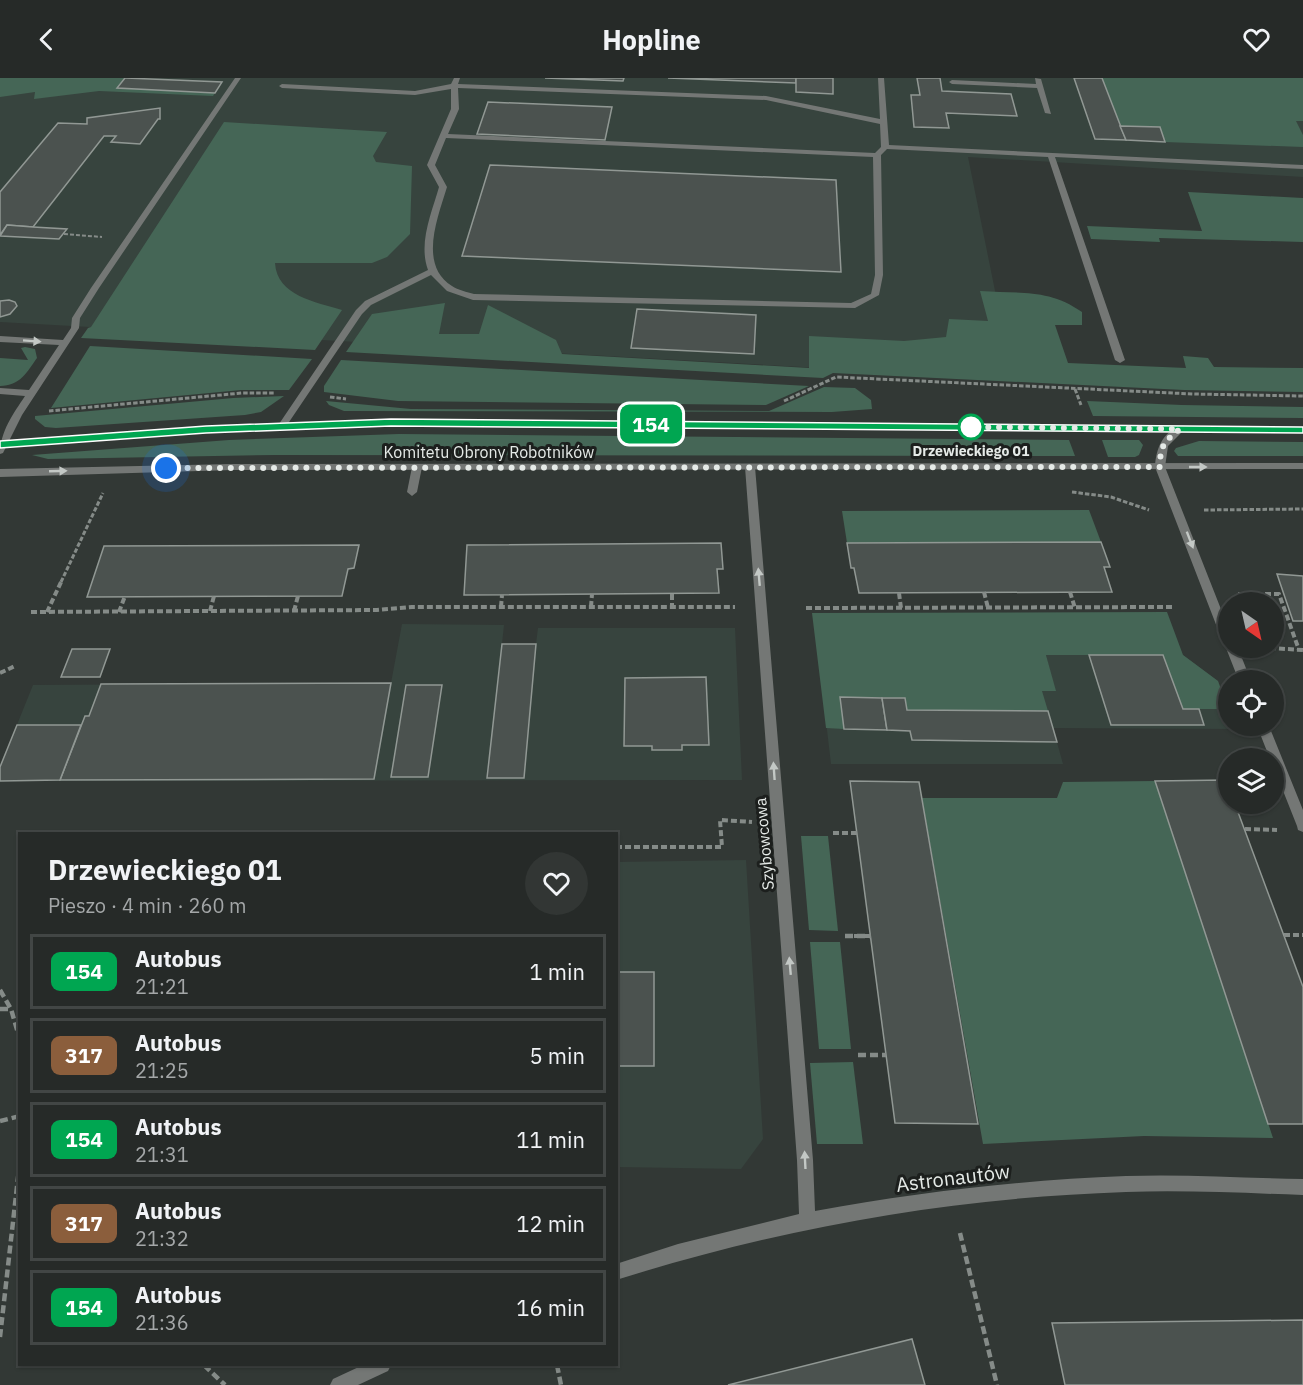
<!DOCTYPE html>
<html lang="pl">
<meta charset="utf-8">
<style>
body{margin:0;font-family:"IBM Plex Sans",sans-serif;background:#323634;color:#f1f3f6;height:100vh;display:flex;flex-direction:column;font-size:22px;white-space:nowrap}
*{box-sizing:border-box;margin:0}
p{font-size:20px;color:#a4a7a8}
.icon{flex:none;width:33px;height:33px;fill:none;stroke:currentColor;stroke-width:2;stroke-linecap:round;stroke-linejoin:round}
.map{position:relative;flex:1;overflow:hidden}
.sheet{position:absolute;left:18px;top:754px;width:600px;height:534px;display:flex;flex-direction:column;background:#262a28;border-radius:0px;box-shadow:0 2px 4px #0004,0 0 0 2px #424645}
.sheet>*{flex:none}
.badge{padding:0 12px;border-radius:9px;font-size:21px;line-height:39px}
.needle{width:39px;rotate:146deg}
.buttons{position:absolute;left:1218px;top:514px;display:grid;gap:12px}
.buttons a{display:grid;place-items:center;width:66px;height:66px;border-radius:50%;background:#262a28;box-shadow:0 2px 4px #0004,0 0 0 2px #424645;font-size:30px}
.you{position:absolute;width:30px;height:30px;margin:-15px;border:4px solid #fff;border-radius:50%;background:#1a73e8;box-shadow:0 0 0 9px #1a73e833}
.map>.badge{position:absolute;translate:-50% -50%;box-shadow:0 0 0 3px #fff}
.round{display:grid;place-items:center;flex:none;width:63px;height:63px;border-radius:32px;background:#323634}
.overview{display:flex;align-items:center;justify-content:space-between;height:102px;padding:0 30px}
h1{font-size:28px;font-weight:700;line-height:45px}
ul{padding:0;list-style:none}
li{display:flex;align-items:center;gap:18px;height:75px;margin:0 12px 9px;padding:0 18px;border:3px solid #424645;border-radius:0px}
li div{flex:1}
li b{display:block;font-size:22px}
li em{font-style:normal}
li .badge{min-width:66px;font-weight:700;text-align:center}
header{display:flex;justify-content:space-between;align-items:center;height:78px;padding:0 30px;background:#262a28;font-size:27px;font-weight:700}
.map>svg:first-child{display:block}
.built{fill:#37443e}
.green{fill:#456656}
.building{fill:#4b524f;stroke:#919894;stroke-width:1.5}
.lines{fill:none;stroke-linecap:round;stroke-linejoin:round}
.path-far3{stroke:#858b88;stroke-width:2;stroke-dasharray:4 2;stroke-linecap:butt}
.path-far2{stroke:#858b88;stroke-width:3;stroke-dasharray:4.5 2;stroke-linecap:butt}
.path-far1{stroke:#858b88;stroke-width:4;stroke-dasharray:6 3;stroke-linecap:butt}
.path{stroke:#858b88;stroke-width:4.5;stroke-dasharray:8 4;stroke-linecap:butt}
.service{fill:#747775;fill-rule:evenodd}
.minor{fill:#747775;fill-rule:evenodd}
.tertiary{fill:#747775;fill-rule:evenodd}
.oneway{fill:#c3c8c5}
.line{fill:#00a651;stroke:#fff;stroke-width:1.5}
.walk{stroke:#e5eae7;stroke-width:6;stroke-dasharray:0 10.8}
.stop-dot{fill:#fff;stroke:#00a651;stroke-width:3}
.labels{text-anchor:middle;stroke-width:6;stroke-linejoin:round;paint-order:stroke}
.far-stop-label{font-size:14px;font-weight:bold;fill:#e5eae7;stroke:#1c1f1d}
.street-label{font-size:16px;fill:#e5eae7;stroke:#1c1f1d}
.near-street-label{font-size:20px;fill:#e5eae7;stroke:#1c1f1d}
</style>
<header><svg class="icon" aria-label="back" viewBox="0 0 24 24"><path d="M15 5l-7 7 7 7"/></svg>Hopline<svg class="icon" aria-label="heart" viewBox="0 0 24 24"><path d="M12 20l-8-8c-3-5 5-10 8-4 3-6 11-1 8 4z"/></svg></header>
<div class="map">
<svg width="1303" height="1307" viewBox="0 0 1303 1307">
<rect width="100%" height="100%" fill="#323835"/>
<g class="built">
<polygon points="0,0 1303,0 1303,99 968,79 1012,297 945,297 0,244"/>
<polygon points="402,546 504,547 502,566 536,566 538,550 735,550 742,702 0,703 0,689 33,607 391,605"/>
<polygon points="1046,577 1183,577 1218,603 1228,630 1228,648 1235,648 1236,651 1053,650 1063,686 831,686 822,609 1055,613"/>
<polygon points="746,782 763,1061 741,1091 617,1089 617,784"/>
</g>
<g class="green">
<polygon points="0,0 125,0 117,10 215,15 213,18 99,13 34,21 35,14 0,19"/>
<polygon points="1102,0 1303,0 1303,43 1296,43 1303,57 1303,69 1165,64 1160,50 1120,48"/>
<path d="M224,44l163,10 -14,24 3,6 36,4 -2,68 -23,23 -15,6h-97c2,33 41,39 67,47l-27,40 -234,-12 7,-10 3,-1z"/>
<polygon points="1188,114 1303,120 1303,164 1159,160 1160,164 1091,161 1087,148 1202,153"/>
<path d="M980,213c39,3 68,-3 102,21v13h-27l13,38 118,5 -3,-12 25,2 6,9 89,1v24l-119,-2 -351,-17 -10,5 -477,-26 26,-38 73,-11 -6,31h40l9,-29 68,35 6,14 247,14v-32l95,5 42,-4 3,-18 39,2z"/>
<polygon points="90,268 312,281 289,312 241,312 51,330"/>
<path d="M25,269l10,2 2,9c-10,14 -17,28 -37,28v-28l28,2 -7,-12z"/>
<polygon points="341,282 809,308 766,327 398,323 324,314 324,308"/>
<polygon points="824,309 855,310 871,322 872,331 832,334 344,333 329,327 326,323 411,331 769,333"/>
<polygon points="284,318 261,334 245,337 56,350 45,349 35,341 35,338 233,320"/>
<polygon points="1087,323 1182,327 1303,329 1303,340 1093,338"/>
<polygon points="399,356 1069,362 1075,378 275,377 48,381 32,377 229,362"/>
<polygon points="1102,362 1139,362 1143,367 1139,377 1135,379 1108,379"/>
<polygon points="1199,363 1303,364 1303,378 1178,378 1174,373 1176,370"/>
<polygon points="1089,432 1101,464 847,465 842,433"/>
<polygon points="1167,534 1183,577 1218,603 1228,631 1183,631 1163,577 1046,577 1056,613 1042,613 1048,633 907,632 904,620 841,619 844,651 826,650 812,535"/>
<polygon points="1155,703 1273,1060 1144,1058 983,1066 922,720 1057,720 1063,704"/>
<polygon points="801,758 828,758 838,853 809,852"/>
<polygon points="810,864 840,864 851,971 819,971"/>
<polygon points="853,984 863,1066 817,1066 810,985"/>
</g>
<g class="building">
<polygon points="125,0 126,0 222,4 215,15 117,10"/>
<polygon points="545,0 624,0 623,3"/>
<polygon points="668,0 796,0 796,5"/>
<polygon points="796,0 833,0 833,16 796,14"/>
<polygon points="917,0 940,0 942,13 1011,16 1017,38 946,35 949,50 914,49 911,17 920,17"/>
<polygon points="1074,0 1102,0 1126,62 1095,61"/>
<polygon points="488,24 612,29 605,62 477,56"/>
<polygon points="160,30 160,41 158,41 140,66 111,64 116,58 104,58 33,149 7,147 0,157 0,114 58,45 87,46 87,40"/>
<polygon points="1120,48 1160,49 1165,64 1126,62"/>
<polygon points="490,87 836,102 841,194 462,178"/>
<polygon points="7,147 33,149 67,151 59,161 0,158"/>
<polygon points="9,222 15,224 17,228 10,236 0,239 0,223"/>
<polygon points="637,231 756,237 754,276 631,270"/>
<polygon points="1101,464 1110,489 1104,489 1112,514 859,515 854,490 851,490 847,465"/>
<polygon points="721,465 723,491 717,491 719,515 464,517 467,467"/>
<polygon points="359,467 354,490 348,491 342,518 87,519 104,468"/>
<polygon points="1277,496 1303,498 1303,543 1293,543"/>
<polygon points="502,566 536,566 524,700 487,700"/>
<polygon points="72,571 110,571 100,599 61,599"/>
<polygon points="1089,577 1163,577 1183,631 1199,631 1204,647 1111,647"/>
<polygon points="706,599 709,667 682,667 682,672 652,672 652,668 624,668 625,600"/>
<polygon points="391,605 374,701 60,702 85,638 89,638 101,606"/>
<polygon points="406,607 442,607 428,699 391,699"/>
<polygon points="840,619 882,620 887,652 844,651"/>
<polygon points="882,620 905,620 907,632 1048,633 1057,664 912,662 910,653 887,652"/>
<polygon points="17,647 81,647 60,702 0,703 0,689"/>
<polygon points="1226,702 1228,709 1228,726 1235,726 1303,909 1303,1046 1268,1046 1155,703"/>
<polygon points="850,703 919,704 978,1046 895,1045"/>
<rect x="616" y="894" width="38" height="94"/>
<polygon points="1303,1242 1303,1307 1065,1307 1052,1245"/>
<polygon points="912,1261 925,1307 728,1307"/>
</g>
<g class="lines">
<polyline class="path-far3" points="64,156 102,159"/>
<g class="path-far2">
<polyline points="1075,311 1081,327"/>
<polyline points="330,319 346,321"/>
<polyline points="784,323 836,299 1193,316 1303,318"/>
<polyline points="49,333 242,315 274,315"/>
<polyline points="1072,414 1111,419 1149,432"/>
<polyline points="1204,432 1303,431"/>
<polyline points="61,504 103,415"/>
</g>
<g class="path-far1">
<polyline points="984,514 988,530"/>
<polyline points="1070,514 1075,530"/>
<polyline points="899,515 901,530"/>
<polyline points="672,516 672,529"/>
<polyline points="1238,516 1279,516 1299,572"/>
<polyline points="501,529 502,517"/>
<polyline points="591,529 592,516"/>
<polyline points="806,530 1172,529"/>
<polyline points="210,533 214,518"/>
<polyline points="294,533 298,518"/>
<polyline points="31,534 377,532 412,529 735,529"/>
<polyline points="47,534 62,502"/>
<polyline points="119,534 125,518"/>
<polyline points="1270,570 1303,572"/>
<polyline points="0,595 15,588"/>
<polyline points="1245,751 1277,752"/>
<polyline points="833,755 857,755"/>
<polyline points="616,769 722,769 720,742 752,744"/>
<polyline points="1284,857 1303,857"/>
<polyline points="845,858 871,858"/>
</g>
<g class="path">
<polyline points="845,858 871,858"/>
<polyline points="0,912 11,931 20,962"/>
<polyline points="0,931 11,931"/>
<polyline points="858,977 886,977"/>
<polyline points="0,1043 20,1038"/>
<polyline points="960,1155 997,1307"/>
<polyline points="0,1259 20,1082"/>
<polyline points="204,1287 225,1307"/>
<polyline points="557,1287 561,1307"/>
</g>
<g class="service">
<path d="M235,0h6l-142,210 -19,30 -1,10 -57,87 -19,38 -3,1c0,-22 13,-40 25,-58l-25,-2v-6l29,2 30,-45 -59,-3v-6l63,4 8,-12 1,-10 19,-30z"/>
<path d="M454,0h6l-2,6 308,12 114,23 -2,-41h6l5,67 414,20v4l-248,-12 70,203 -5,3 -5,-3 -67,-203 -161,-8 -6,6 2,120 -4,20 -24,13 -382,-8 -26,-9 -16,-16 -60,30 -9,9 -77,114h-6v-4l77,-114 9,-9 63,-31c-10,-27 4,-58 11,-83l-12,-22 24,-56v-20l-36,6 -133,-7 -3,-2 3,-2 133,7 36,-7zM458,10l308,12 114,24 1,23 -6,6 -427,-19 11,-25zM446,60l427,19 2,118 -4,19 -20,9 -377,-9c-7,-2 -16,-4 -22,-8 -34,-21 -14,-69 -5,-99l-12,-22z"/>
<polygon points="1035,0 1041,1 1051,36 1045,35 1037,10 952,6 949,4 952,2 1036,6"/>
<polygon points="417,386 422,389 417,414 412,418 407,414 412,389"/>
</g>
<g class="minor">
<path d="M1180,348l5,3 -17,17 -3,21 63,160v18l-6,-5 -67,-173c1,-18 7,-34 25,-41z"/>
<path d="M750,386l5,3 58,693 2,51c103,-19 206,-31 311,-35 59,-2 118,2 177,3v16c-59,-2 -118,-5 -177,-3 -177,6 -341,35 -510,88v-16l62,-20 121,-30 -2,-54 -52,-693z"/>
<polygon points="1228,567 1228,570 1238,570 1251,603 1239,603 1226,570"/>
<polygon points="1257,648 1269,648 1303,732 1303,754 1298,752 1297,748 1274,690 1274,681 1270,681"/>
<polygon points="363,1287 391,1287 388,1293 358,1307 330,1307 333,1301"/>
</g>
<g class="tertiary">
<polygon points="391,342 1303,349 1303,355 391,348 206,355 0,369 0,363 206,349"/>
<polygon points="1303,385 1303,391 232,392 0,399 0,391 232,386"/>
</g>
</g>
<defs><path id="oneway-solid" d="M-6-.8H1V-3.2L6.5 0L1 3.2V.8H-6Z" transform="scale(1.5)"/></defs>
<g class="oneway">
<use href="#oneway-solid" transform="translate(32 263) rotate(4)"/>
<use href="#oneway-solid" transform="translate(1198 389)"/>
<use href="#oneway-solid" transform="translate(58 393) rotate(-2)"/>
<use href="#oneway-solid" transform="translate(1190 462) rotate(69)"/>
<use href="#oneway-solid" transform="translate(759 499) rotate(-95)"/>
<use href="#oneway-solid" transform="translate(774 693) rotate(-94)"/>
<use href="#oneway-solid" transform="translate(790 888) rotate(-95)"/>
<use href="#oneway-solid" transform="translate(805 1082) rotate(-93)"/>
</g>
<polygon class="line" points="391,341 1303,349 1303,355 391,348 206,355 0,370 0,363 206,348"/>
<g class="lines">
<path class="walk" d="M166,390l994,-1c0,-22 4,-25 20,-38l-209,-2"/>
</g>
<circle class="stop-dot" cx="971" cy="349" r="12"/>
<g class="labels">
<g class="far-stop-label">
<text x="971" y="378">Drzewieckiego 01</text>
</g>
<g class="street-label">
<text x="489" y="380">Komitetu Obrony Robotników</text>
<text transform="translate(764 766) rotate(-95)" y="6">Szybowcowa</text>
</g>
<g class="near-street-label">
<text transform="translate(953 1100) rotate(-7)" y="7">Astronautów</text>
</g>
</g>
</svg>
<div class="buttons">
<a><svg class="needle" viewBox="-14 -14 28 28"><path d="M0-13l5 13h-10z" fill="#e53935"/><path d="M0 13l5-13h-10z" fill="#a4a7a8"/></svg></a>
<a><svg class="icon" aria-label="locate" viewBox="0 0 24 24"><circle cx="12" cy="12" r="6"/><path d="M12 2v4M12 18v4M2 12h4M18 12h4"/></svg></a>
<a><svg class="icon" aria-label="layers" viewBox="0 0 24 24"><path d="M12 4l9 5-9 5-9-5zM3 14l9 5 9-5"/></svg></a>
</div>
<div class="you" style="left:166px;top:390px"></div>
<b class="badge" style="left:651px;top:346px;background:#00a651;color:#fff">154</b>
<section class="sheet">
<div class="overview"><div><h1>Drzewieckiego 01</h1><p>Pieszo · 4 min · 260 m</p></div><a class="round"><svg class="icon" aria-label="heart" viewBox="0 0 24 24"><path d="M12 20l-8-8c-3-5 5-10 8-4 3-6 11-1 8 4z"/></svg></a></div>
<ul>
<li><span class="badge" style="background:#00a651;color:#fff">154</span><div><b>Autobus</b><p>21:21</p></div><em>1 min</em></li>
<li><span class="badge" style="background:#8b5e3c;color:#fff">317</span><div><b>Autobus</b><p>21:25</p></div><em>5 min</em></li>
<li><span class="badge" style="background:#00a651;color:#fff">154</span><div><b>Autobus</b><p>21:31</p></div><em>11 min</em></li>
<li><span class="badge" style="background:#8b5e3c;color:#fff">317</span><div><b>Autobus</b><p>21:32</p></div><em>12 min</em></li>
<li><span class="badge" style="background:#00a651;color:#fff">154</span><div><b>Autobus</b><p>21:36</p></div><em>16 min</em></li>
</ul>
</section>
</div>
